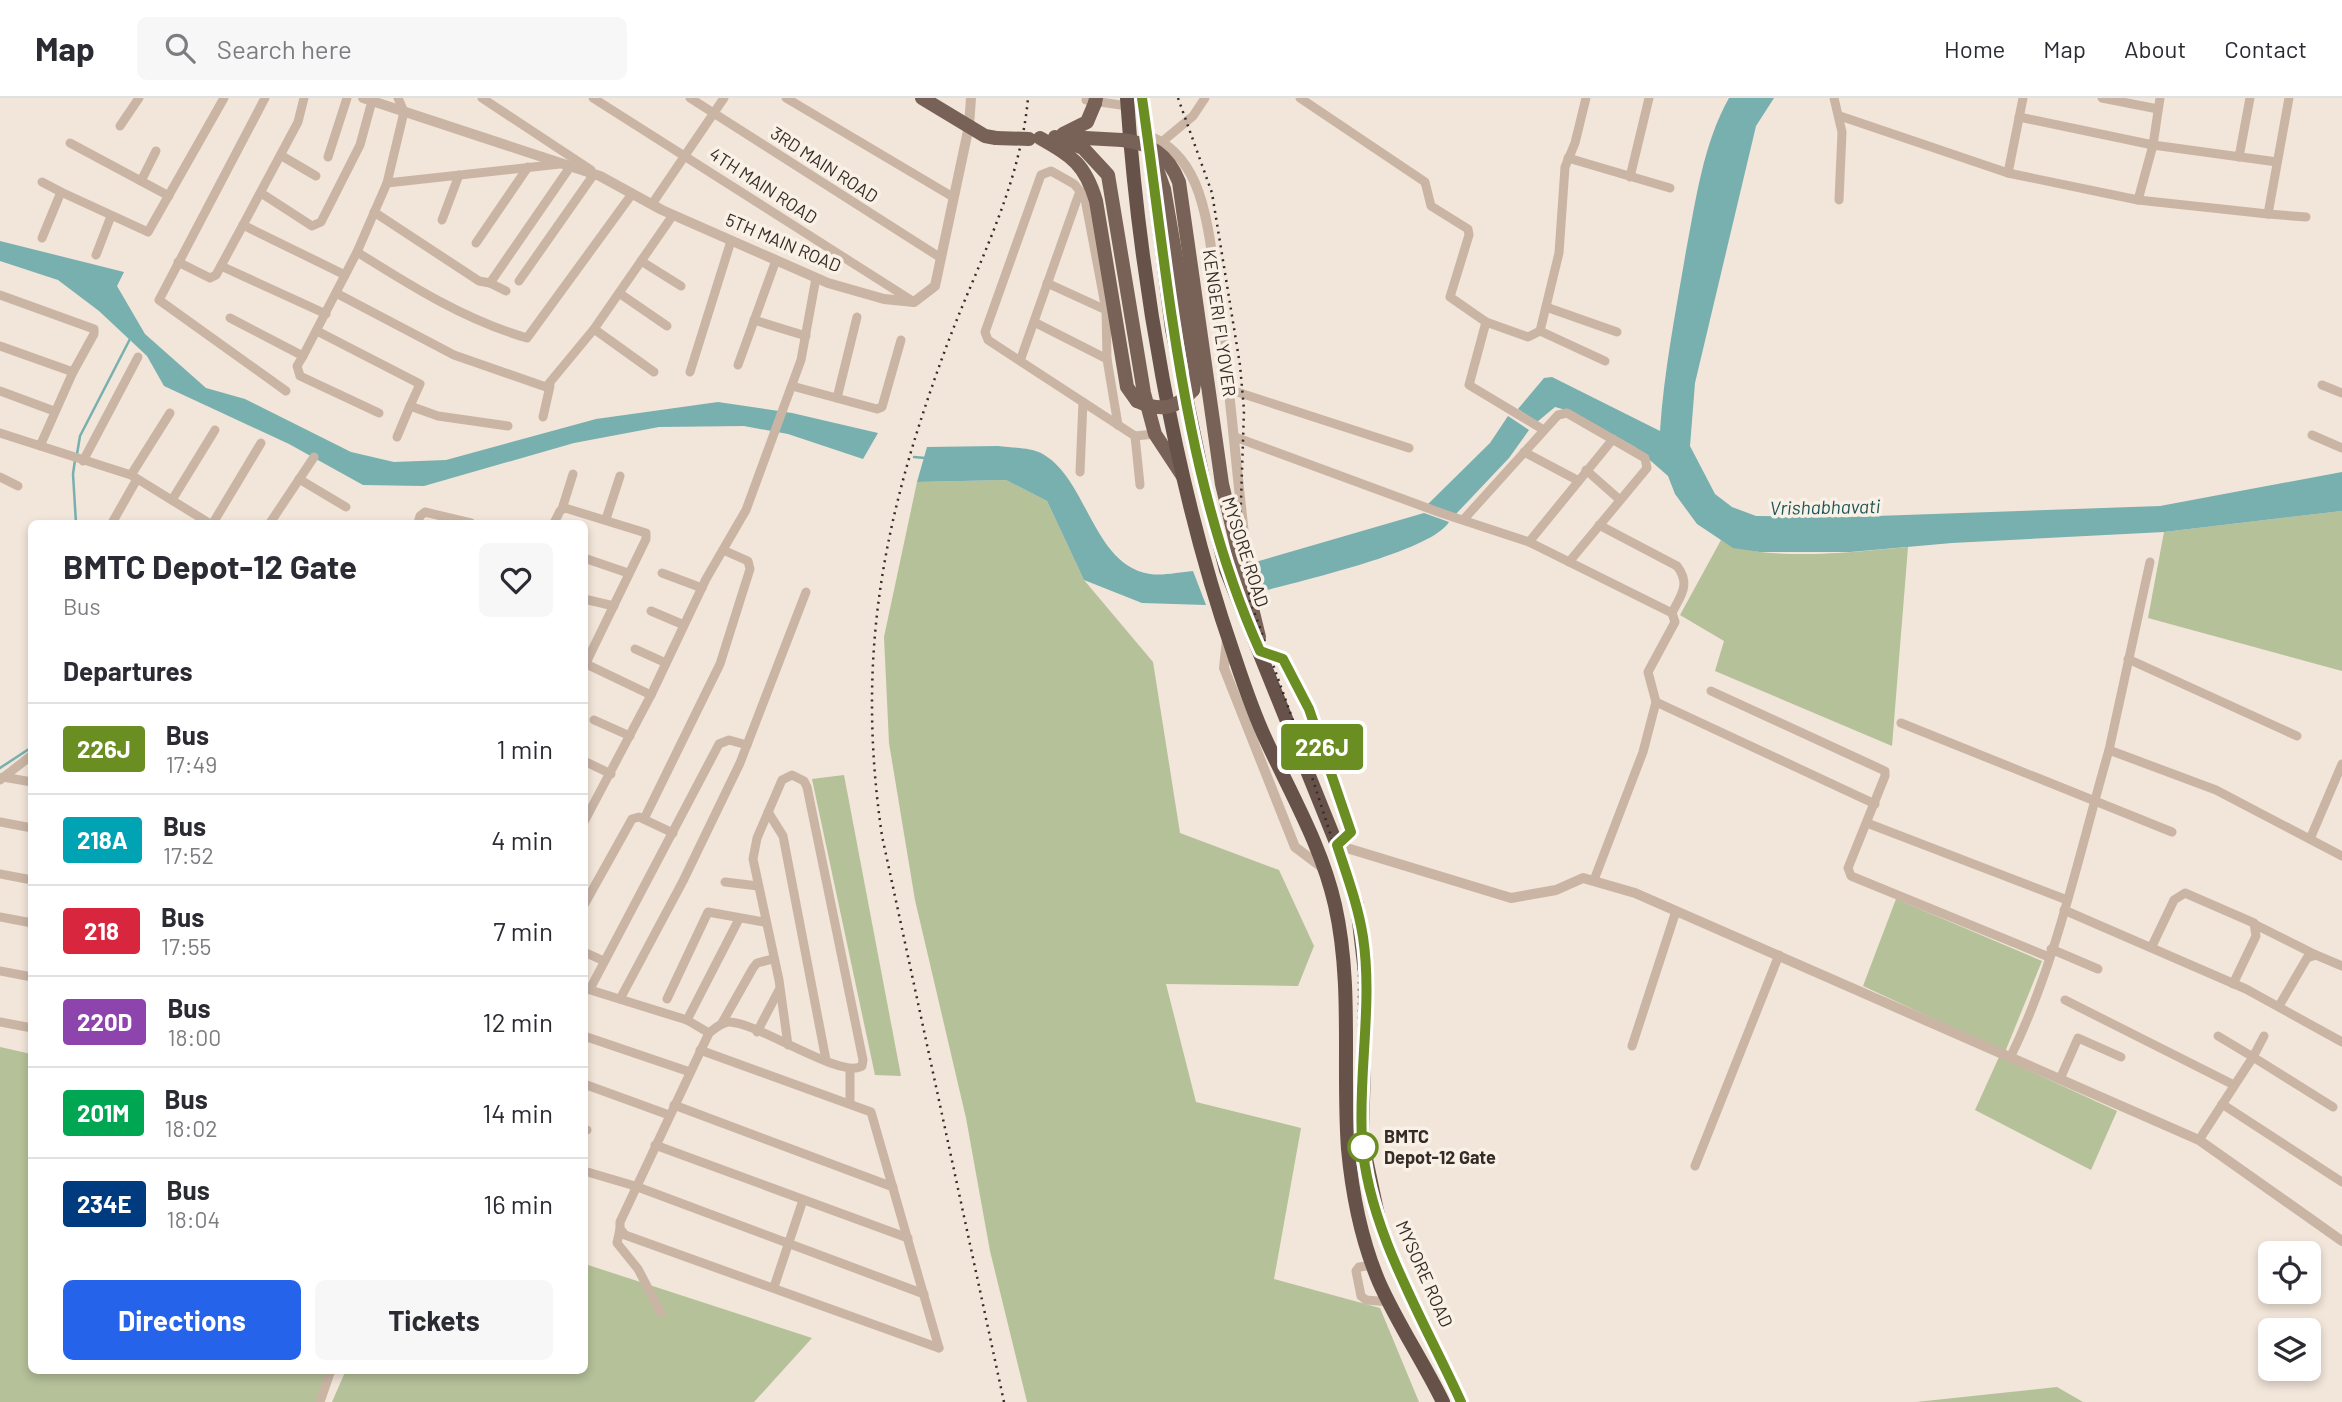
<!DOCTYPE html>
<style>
body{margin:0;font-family:Barlow,sans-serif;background:#f7f7f7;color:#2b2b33;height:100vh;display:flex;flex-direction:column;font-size:26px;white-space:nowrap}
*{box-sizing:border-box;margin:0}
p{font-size:23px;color:#7c7c81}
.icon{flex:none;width:38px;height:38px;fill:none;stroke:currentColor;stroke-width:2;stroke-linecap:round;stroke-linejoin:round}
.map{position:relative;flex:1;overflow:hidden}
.drawer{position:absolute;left:28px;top:422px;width:560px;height:854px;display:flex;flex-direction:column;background:#fff;border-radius:10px;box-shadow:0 4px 10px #0003}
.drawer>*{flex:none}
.badge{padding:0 14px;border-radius:5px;font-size:24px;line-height:46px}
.fabs{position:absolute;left:2258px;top:1143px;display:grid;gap:14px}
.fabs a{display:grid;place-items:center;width:63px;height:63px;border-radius:10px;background:#fff;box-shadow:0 4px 10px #0003;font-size:35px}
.map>.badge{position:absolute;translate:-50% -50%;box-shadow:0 0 0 4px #fff}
h2{padding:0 35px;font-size:26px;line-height:63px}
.round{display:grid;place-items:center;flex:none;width:74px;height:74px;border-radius:10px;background:#f7f7f7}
.head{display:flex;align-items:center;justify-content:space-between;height:119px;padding:0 35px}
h1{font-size:33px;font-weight:700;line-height:52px}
.primary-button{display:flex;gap:14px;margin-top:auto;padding:14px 35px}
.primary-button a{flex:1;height:80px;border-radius:10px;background:#2563eb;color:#fff;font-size:28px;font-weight:700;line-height:80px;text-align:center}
.primary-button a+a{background:#f7f7f7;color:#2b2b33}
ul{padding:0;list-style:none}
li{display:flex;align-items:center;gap:21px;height:91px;padding:0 35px;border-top:2px solid #e1e1e2}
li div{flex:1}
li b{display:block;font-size:26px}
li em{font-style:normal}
li .badge{min-width:77px;font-weight:700;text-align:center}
header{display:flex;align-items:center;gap:42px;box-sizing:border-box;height:98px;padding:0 35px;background:#fff;border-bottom:2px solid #e1e1e2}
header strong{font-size:33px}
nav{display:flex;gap:38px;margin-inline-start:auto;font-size:24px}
.search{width:490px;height:63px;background:#f7f7f7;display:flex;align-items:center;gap:18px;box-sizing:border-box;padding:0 24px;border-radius:10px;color:#7c7c81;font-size:26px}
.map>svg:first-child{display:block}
.green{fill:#b5c199}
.water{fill:#78afaf}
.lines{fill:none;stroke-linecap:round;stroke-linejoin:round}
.stream{stroke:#78afaf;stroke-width:2.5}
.minor{stroke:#cab5a5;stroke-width:9}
.tertiary{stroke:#cab5a5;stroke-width:10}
.primary{stroke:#786157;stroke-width:14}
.trunk{stroke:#67524a;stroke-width:14}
.rail{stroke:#352b27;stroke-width:2.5;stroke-dasharray:2 5;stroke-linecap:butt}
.primary-bridge{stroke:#786157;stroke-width:14}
.line-casing{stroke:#fff;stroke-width:16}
.line{stroke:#6b8e23;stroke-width:10}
.stop-dot{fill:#fff;stroke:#6b8e23;stroke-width:3.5}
.labels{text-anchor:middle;stroke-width:7;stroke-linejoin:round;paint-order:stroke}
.street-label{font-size:18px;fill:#352b27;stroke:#f9f0e6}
.stop-label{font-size:18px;font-weight:bold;fill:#352b27;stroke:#f9f0e6;text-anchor:start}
.water-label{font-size:19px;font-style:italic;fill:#1c5557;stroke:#f9f0e6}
</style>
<header>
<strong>Map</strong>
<div class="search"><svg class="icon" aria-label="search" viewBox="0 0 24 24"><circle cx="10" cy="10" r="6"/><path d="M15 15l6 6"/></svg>Search here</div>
<nav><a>Home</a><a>Map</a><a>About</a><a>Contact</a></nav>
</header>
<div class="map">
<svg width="2342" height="1304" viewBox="0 0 2342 1304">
<rect width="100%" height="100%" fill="#f2e5d9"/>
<g class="green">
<polygon points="1006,382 1047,403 1084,482 1153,564 1180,735 1279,772 1314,848 1298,888 1166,886 1196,1004 1301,1030 1274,1181 1380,1210 1419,1304 1027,1304 990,1153 966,1020 915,802 889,645 884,539 917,384"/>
<polygon points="2342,413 2342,573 2148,520 2164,434"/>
<path d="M1721,442c37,24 141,11 187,7l-16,199 -177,-75 9,-30 -44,-26z"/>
<polygon points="844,677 901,978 875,977 812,681"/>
<polygon points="1896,801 2042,863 2005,954 1863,888"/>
<polygon points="0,949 31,956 32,1272 330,1272 317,1304 0,1304"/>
<polygon points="1999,959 2117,1013 2091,1072 1975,1012"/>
<polygon points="585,1166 812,1240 754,1304 332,1304 346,1272 584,1272"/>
<polygon points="2057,1289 2083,1304 1916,1304"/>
</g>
<g class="water">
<path d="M1729,0h45l-18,28 -61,257 -5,63 25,48 17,13 24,9 91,1 313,-11 182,-34v39l-178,21 -212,11 -102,9h-90l-27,-4 -36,-24 -22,-30 -7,-18 -33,-29 -62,-35 -18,-5 -18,15 -19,-13 26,-31 8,-1 108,54c4,-61 16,-120 26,-180 10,-51 17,-107 43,-153z"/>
<polygon points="0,143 124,174 117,188 145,236 206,290 245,301 351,354 394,364 446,362 596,321 718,304 792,315 878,335 863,361 788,336 744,328 659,329 574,345 424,388 363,387 289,346 164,288 147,258 99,213 58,182 0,163"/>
<polygon points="1508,318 1529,332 1509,360 1455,417 1427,407 1490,345"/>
<path d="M998,348c13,2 32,1 43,7 47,25 51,112 109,121 13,2 30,-2 43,-3l13,34 -64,-2 -58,-23 -37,-79 -41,-21 -89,2 10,-35z"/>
<path d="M1424,415l25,9c-18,30 -154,60 -193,71l-4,-30z"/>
</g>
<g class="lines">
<g class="stream">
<polyline points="77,356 80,338 131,239"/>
<polyline points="914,359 925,360"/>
<polyline points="75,362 73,376 76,425"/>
<polyline points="0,670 32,649"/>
</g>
<g class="minor">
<polyline points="265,0 159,202 286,293"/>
<polyline points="304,0 298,24 243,127 345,177"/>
<polyline points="398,0 404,14 387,85 560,66"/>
<polyline points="482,0 591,72"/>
<polyline points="593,0 914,204"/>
<polyline points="690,0 941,160"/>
<polyline points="786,0 953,99"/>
<polyline points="1300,0 1425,84 1431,108 1468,131 1469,137 1450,199 1486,224 1469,287 1544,332"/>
<polyline points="1834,0 1842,34 1839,102"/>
<polyline points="2023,0 2008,75 2138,102 2268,116 2289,0"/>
<polyline points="2102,0 2158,11"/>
<polyline points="1086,2 1128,8"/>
<polyline points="1840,18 2008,75"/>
<polyline points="2019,19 2153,47 2160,0"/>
<polyline points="120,28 139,0"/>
<polyline points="1163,43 1193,18 1205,0"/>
<polyline points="70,45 169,98"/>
<polyline points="282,58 316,78"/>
<polyline points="328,59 347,0"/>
<polyline points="2239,59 2250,0"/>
<polyline points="1568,60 1670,90"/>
<polyline points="1630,79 1649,0"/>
<polyline points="141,83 156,53"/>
<polyline points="1080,93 1085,101 1106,212"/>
<polyline points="61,94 148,134 224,0"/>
<polyline points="261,95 312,128 321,124 360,47 372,3"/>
<polyline points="2138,102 2153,47 2277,64"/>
<polyline points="652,106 724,0"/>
<polyline points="374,114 479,183 490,185 570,69"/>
<polyline points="2268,116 2306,119"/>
<polyline points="442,122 459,77"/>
<polyline points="42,140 61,94 42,84"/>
<polyline points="476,145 528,69"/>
<path d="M357,154c54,34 108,68 170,86l105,-144"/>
<polyline points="96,157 111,118"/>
<polyline points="641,163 681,188"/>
<polyline points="178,164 210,180 216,177 243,127"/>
<polyline points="221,168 326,216"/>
<polyline points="519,183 594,76"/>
<polyline points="490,185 506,193"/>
<polyline points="1047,185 1106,212 1107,261 1118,327"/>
<polyline points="336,195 454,257 546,289 594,231 673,117"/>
<polyline points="619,195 667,228"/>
<polyline points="0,197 94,231 94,236 73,274 40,348"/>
<polyline points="1546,209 1617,234"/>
<polyline points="230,220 303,258 357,154 387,85"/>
<polyline points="754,222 806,238"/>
<polyline points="1034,224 1107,261"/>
<polyline points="1486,224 1528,239 1540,233 1559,155 1565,69 1575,45 1586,0"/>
<polyline points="594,231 654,274"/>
<polyline points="317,233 420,286 410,308 438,318 508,328"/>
<polyline points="1540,233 1605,263"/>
<polyline points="0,248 73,274"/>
<polyline points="303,258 297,268 300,278 379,315"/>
<polyline points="1020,263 1080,93 1074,86 1051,73 1041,77 985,234 988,242 1135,338 1155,336"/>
<polyline points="738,267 776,162"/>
<polyline points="690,274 731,143"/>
<polyline points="2322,287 2342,295"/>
<polyline points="792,288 877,311 882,309 901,242"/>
<polyline points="1231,292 1409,350"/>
<polyline points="0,293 54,313"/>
<polyline points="837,300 857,219"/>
<polyline points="543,319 550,288"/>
<polyline points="0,335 131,377 209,425"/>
<polyline points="2312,337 2342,350"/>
<polyline points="1135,338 1140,387"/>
<polyline points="397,339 410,308"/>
<polyline points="1235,339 1441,415 1529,444 1672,515 1675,524 1648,574 1656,604 1643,654 1594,782"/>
<polyline points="1524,354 1577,382"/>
<polyline points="83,363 138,259"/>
<polyline points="1586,372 1620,402"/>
<polyline points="1080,374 1083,304"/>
<polyline points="131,377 170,315"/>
<polyline points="0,379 18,388"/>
<polyline points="299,381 346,409"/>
<polyline points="172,402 215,332"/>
<polyline points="562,411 573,376"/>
<polyline points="606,421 620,378"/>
<polyline points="1464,421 1558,317 1567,315 1645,360 1647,370 1569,464"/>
<polyline points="112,425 137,381"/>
<polyline points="213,425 261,345"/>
<polyline points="270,425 314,359"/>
<polyline points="418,425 420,418 425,414 471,425"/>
<polyline points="554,425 560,413 565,410 646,435 646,441 584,569"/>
<path d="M1599,427l78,41c14,18 4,29 -5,47"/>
<polyline points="1529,444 1613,341"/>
<polyline points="584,460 628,475"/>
<polyline points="662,475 702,490"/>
<polyline points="584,501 614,508"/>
<polyline points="651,513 684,527"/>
<polyline points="635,551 666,565"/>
<polyline points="2128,561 2297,638"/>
<polyline points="584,565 651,597"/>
<polyline points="1711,593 1885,673 1885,678 1848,770 1851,778 2049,859"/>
<polyline points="1656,604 1875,706"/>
<polyline points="594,622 630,638"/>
<polyline points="1901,625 2172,734"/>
<polyline points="2109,652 2150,464"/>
<polyline points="584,663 611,676"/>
<polyline points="3,679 32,684"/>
<polyline points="0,682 32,657"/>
<polyline points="768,714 783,738 826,962"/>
<polyline points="644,721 720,566 750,471 748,463 723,452"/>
<polyline points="0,724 32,730"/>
<polyline points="584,724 651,597 706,481 746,412 801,262 816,180"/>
<polyline points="1867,725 2067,802"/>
<polyline points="2310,741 2342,666"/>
<polyline points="0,776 32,782"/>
<polyline points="725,784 758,788"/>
<polyline points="584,807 632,721 639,719 673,735"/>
<polyline points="2064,812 2246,891 2342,944"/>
<polyline points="0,819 32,825"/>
<polyline points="2256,827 2316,857"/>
<polyline points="2152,848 2174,802 2185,795 2254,825 2256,838 2233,886"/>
<polyline points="2051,851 2098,871"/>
<polyline points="584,854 604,863"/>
<polyline points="0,873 32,879"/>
<polyline points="584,890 687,922 709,935 620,1124 620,1131 625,1137 939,1250"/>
<polyline points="590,891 719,646 729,642 747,647"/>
<polyline points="620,901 683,783 740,665 806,494"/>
<polyline points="667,901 708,814 764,824"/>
<polyline points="2065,902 2234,987"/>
<polyline points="2279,908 2307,860 2316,857 2342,868"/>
<polyline points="687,922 739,821"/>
<polyline points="0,924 32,930"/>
<polyline points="722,925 753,870 757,865 773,861"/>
<polyline points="757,934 779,892"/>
<path d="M709,935c6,-5 12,-10 19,-11 29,-1 113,58 134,44l1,-6 -56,-273 -3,-6 -12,-6 -10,5 -25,58 -4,21 26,121 9,65"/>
<polyline points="584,938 690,974"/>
<polyline points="2218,938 2253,959 2264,938"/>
<polyline points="1632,948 1676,813"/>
<polyline points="700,952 871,1014 939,1250"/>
<path d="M2010,960c47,-96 69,-205 99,-308l107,40 126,66"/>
<polyline points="2060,981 2078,940 2121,959"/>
<polyline points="584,986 669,1017"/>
<polyline points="850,1006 850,972"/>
<polyline points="2222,1006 2342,1084"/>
<polyline points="674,1007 893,1089"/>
<polyline points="584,1031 587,1032"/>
<polyline points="2199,1042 2253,959 2333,1009"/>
<polyline points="655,1047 908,1140"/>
<polyline points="1695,1068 1779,857"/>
<polyline points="584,1073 635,1088 924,1196"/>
<polyline points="620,1131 617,1145 638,1171 661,1215"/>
<polyline points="1374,1167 1359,1169 1356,1173 1361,1198 1366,1202 1390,1204"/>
<polyline points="774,1189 803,1102"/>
<polyline points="320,1304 331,1272"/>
</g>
<g class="tertiary">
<polyline points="363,0 600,78 662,112 828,185 884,201 914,204 935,188 969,28 971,0"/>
<path d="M1148,38c23,8 37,24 47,47 14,32 18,81 23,115 12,90 19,181 30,271"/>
<polyline points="1227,542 1224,570 1295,749 1323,770"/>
<polyline points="1260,553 1283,561 1309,611 1351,734 1337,747 1511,800 1556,792 1583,780 1635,795 2199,1042 2342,1143"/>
</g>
<g class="primary">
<polyline points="922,0 985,38 996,40"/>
<polyline points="1063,36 1087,24 1095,5"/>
<polyline points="1055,39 1083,50 1108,77 1144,295 1155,336 1182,377"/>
<polyline points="1067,39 1122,42"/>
<path d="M1040,40c33,19 45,26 56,63l31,186 10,14"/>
<polyline points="1152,57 1164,91 1196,274 1193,292"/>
<polyline points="1245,482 1259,539"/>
</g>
<g class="trunk">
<path d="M1127,0c12,177 48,387 106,554 10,30 20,61 34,90 24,52 55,105 68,163 18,80 7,163 13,244 4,43 14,93 31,133 18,41 44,79 64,120"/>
<polyline points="1142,0 1172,231 1204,385 1226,472 1337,747 1357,807 1366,883 1362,1042 1379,1122 1401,1180 1461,1304"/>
</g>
<g class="rail">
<polyline points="1178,0 1212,95 1240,267 1244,312 1240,434 1250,502 1301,645 1341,769 1359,845 1359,1058 1367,1098 1392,1171 1460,1304"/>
<path d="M1004,1304l-122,-566c-26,-179 0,-314 62,-483 31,-85 76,-164 84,-255"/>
</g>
<g class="primary-bridge">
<polyline points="1095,5 1096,0"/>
<polyline points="996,40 1029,41"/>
<path d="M1122,42c28,3 46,14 57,42l43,302 23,96"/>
<path d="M1137,303c23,11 40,8 56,-11"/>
</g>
</g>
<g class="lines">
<defs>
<path id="line" d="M1142,0c27,186 40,380 118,553l23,8 26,50 42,123 -14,13c10,31 21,60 26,92 10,67 -5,136 -1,203 5,88 63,182 99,262"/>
</defs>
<use href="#line" class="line-casing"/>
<use href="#line" class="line"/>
</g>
<circle class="stop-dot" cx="1363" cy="1049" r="14"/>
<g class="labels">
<g class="street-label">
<text transform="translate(824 67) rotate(33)" y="6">3RD MAIN ROAD</text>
<text transform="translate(763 88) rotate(33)" y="6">4TH MAIN ROAD</text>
<text transform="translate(783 145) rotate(23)" y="6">5TH MAIN ROAD</text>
<text transform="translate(1219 225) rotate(82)" y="6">KENGERI FLYOVER</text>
<text transform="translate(1245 454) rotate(72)" y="6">MYSORE ROAD</text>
<text transform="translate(1424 1176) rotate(66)" y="6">MYSORE ROAD</text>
</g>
<g class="stop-label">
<text x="1384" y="1045">BMTC<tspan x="1384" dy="21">Depot-12 Gate</tspan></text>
</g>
<g class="water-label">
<text transform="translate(1825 409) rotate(-1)" y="7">Vrishabhavati</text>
</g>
</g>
</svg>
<div class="fabs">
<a><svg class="icon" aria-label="locate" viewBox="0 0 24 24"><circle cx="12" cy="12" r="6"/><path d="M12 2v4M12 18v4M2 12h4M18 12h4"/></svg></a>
<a><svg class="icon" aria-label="layers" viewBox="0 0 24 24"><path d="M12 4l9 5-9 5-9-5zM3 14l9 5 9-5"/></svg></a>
</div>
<b class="badge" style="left:1322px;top:649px;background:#6b8e23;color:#fff">226J</b>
<section class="drawer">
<div class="head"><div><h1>BMTC Depot-12 Gate</h1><p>Bus</p></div><a class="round"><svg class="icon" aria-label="heart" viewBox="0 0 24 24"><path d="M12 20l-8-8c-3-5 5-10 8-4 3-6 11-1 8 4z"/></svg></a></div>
<h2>Departures</h2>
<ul>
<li><span class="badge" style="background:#6b8e23;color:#fff">226J</span><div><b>Bus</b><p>17:49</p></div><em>1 min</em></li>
<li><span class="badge" style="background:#00a3b4;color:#fff">218A</span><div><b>Bus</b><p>17:52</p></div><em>4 min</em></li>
<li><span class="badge" style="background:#d7263d;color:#fff">218</span><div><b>Bus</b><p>17:55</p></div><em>7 min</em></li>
<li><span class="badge" style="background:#8e44ad;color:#fff">220D</span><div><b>Bus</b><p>18:00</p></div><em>12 min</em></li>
<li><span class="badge" style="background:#00a651;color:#fff">201M</span><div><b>Bus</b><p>18:02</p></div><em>14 min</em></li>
<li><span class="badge" style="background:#003b80;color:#fff">234E</span><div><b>Bus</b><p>18:04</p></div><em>16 min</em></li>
</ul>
<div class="primary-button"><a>Directions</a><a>Tickets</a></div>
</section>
</div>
